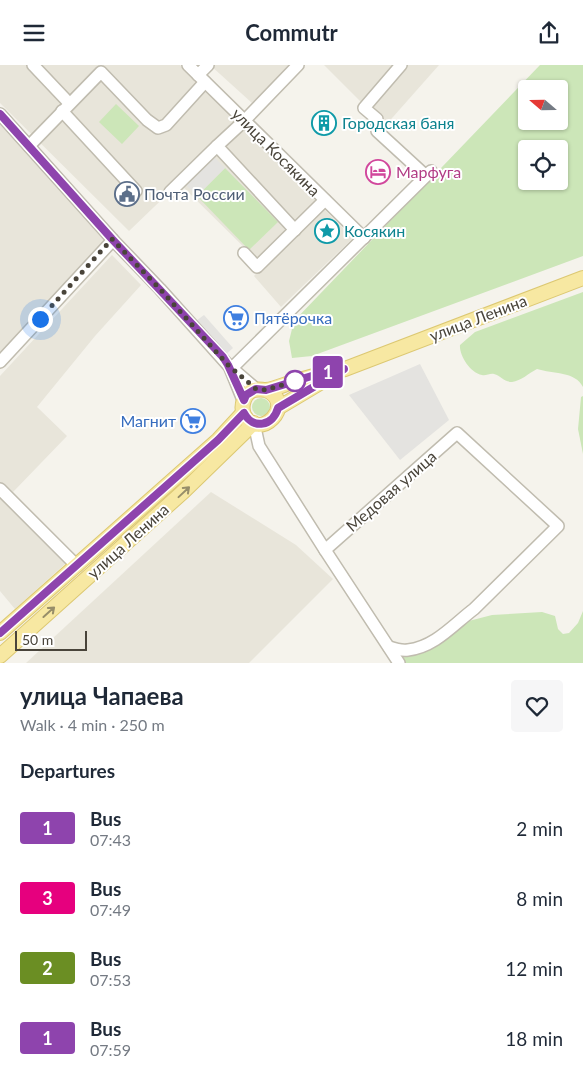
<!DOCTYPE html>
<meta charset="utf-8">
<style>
body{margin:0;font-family:Lato,sans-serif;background:#f6f6f7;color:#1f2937;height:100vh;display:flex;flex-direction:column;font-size:19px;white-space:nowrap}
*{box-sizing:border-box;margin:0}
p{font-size:16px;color:#747a83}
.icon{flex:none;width:28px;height:28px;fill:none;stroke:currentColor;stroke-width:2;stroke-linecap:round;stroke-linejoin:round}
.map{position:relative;height:598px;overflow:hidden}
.panel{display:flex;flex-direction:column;background:#fff;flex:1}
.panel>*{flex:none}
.badge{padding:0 10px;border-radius:4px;font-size:18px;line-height:32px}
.needle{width:32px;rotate:290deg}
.buttons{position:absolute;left:518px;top:15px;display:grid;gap:10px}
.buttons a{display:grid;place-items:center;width:50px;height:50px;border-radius:5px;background:#fff;box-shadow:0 1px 4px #0004;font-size:25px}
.scale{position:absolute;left:15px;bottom:12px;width:72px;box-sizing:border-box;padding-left:5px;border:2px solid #49443a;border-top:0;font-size:14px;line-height:18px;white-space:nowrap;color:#49443a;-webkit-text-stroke:4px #fff;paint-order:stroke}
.you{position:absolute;width:25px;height:25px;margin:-12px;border:4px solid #fff;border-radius:50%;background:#1a73e8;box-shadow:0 0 0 8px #1a73e833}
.map>.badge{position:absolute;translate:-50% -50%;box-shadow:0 0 0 2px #fff}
h2{padding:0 20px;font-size:19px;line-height:45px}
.round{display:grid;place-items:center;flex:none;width:52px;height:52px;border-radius:5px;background:#f6f6f7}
.headline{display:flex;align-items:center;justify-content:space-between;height:85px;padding:0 20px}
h1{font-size:24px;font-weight:700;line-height:38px}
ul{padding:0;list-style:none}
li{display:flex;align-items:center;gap:15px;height:70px;padding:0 20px}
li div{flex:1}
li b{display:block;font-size:19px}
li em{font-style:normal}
li .badge{min-width:55px;font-weight:700;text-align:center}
header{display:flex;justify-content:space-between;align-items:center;height:65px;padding:0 20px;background:#fff;font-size:22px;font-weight:700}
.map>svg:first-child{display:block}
.residential{fill:#e8e5da}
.green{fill:#cce6b8;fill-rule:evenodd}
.parking{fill:#e4e3e0}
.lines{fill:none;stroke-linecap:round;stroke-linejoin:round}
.minor-casing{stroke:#c0bcaf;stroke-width:14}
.major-casing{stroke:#dcc872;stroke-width:16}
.minor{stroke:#fff;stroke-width:11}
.major{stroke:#f7e8a2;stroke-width:14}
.oneway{stroke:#978e69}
.line-casing{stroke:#fff;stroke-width:11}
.line{stroke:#8e44ad;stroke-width:8}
.walk{stroke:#49443a;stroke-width:5;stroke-dasharray:0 9}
.stop-dot{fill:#fff;stroke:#8e44ad;stroke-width:2.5}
.labels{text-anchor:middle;stroke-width:4;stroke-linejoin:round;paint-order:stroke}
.culture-label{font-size:16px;fill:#0d838f;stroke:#fff;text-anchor:start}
.street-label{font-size:16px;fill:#49443a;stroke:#fff}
.hotel-label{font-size:16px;fill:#b23c85;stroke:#fff;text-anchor:start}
.service-label{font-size:16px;fill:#4e5e75;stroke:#fff;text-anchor:start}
.shop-label{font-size:16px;fill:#366cbe;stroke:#fff;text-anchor:start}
</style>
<header><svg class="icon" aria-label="menu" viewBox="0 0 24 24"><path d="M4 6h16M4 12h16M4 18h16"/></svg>Commutr<svg class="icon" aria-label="share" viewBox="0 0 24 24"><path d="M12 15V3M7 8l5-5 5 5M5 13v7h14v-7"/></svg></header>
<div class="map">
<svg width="583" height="598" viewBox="0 0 583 598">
<rect width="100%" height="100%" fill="#f5f3ec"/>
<g class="residential">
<polygon points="0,0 180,0 353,173 281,242 254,211 263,201 179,118 129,166 0,38"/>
<polygon points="210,0 290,0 252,38"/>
<polygon points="324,0 439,0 385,61"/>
<polygon points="0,59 109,174 0,289"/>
<polygon points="112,190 141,220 95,271 37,342 67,371 13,427 75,490 15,544 0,526 0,311"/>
<polygon points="211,427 296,480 333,514 249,598 26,598"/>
</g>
<g class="green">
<path d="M540,0h43v191l-271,100 -20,2 -3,-17 5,-20zM526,24h33v32h-33zM526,84h33v32h-33z"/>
<polygon points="116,39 139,61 122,79 99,57"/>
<polygon points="225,103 278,157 249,185 197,131"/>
<path d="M583,227v95c-8,-16 -30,-13 -46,-18 -8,4 -16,12 -25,13 -8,0 -11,-6 -18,-8 -4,-1 -8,2 -12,1 -12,-2 -23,-20 -22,-30l15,-13z"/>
<polygon points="583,331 583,389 578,364 581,332"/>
<circle cx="261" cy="342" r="9"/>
<polygon points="583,546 583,598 395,598 400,588 416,577 461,558 492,550 542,547 555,551 558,564 563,569 569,568 578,558"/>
</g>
<g class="parking">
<polygon points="212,90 225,103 197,131 183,117"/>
<polygon points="204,250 233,283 225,290 196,256"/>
<polygon points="420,299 449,355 400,395 349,330"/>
</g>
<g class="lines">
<defs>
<g id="minor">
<polyline points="33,0 69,38"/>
<polyline points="188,0 364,173"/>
<polyline points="401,0 364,43 377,54 377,66 426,111"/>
<polyline points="198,10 208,0"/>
<polyline points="62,46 136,126"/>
<polyline points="0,49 113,175 160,224 228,300 256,324"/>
<polyline points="29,81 101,7 147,55 158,63 166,60 205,17"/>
<polyline points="170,127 217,81"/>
<polyline points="295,165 217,81 244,56 298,0"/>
<polyline points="244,188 257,202 325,135"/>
<polyline points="0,297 113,175"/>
<polyline points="230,303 243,335"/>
<polyline points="232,303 431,106"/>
<polyline points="254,358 259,381 325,485 399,598"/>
<polyline points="0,424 77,501"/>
<path d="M325,485l132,-117 101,93 -84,83c-20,15 -39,38 -66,41 -6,1 -13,-1 -19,-3"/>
</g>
<g id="major">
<path d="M266,325c32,14 -7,53 -22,25 -2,-5 -2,-10 0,-15 1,-4 4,-7 7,-9 6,-3 10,-1 15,-1 10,-1 21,-7 30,-9 16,-5 32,-9 49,-12l238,-91"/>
<polyline points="278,343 335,309"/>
<polyline points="0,568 218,375 243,348"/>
<polyline points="0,591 184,426 254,358"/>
</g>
</defs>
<use href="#minor" class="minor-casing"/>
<use href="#major" class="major-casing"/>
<use href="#minor" class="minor"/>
<use href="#major" class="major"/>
</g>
<defs><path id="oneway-shaft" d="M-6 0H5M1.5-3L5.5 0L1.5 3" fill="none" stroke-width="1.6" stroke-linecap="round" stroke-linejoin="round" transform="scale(1.25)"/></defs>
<g class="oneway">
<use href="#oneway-shaft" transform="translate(184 427) rotate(-43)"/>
<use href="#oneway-shaft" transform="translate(49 547) rotate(-42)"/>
</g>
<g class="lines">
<defs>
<path id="line" d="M0,49l112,125 111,118 5,8 16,35 2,-5 10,-6 10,1 49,-15 29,-6 -66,39c-5,18 -25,22 -34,5l-26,27 -218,193"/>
</defs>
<use href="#line" class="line-casing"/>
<use href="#line" class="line"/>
<polyline class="walk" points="40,254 112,174 160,224 228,300 256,324 266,325 298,315 295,316"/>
</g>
<defs>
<symbol id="building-ring" viewBox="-11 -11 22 22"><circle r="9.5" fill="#fff" stroke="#0f9aa8" stroke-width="1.5"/><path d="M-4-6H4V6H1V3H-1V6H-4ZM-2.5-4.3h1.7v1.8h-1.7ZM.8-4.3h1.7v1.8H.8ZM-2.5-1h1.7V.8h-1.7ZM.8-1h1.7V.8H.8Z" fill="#0f9aa8"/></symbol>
<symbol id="hotel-ring" viewBox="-11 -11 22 22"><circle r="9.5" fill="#fff" stroke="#d1479c" stroke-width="1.5"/><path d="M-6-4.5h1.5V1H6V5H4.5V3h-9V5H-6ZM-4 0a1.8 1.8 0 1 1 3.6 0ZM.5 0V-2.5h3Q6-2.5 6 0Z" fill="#d1479c"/></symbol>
<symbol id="civic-ring" viewBox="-11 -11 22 22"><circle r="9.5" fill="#fff" stroke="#5c6f8a" stroke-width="1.5"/><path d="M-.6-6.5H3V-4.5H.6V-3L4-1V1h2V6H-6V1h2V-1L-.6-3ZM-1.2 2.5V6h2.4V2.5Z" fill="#5c6f8a"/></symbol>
<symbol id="sight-ring" viewBox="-11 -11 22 22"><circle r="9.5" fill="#fff" stroke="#0f9aa8" stroke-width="1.5"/><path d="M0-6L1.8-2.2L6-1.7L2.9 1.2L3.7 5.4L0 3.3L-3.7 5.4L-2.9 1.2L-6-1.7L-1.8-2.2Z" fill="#0f9aa8"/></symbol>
<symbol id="supermarket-ring" viewBox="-11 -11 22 22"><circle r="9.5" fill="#fff" stroke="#3f7fe0" stroke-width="1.5"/><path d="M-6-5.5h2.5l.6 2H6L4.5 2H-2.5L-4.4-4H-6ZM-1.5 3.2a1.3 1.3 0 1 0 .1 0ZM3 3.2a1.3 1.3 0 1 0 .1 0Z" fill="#3f7fe0"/></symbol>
</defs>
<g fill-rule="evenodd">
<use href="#building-ring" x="310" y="44" width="28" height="28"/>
<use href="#hotel-ring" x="364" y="93" width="28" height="28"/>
<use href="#civic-ring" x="113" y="115" width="28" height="28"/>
<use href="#sight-ring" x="313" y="152" width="28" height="28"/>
<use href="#supermarket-ring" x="222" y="239" width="28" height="28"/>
<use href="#supermarket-ring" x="179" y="342" width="28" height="28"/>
</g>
<circle class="stop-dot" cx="295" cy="316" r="10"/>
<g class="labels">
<g class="culture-label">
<text x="342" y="64">Городская баня</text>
<text x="344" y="172">Косякин</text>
</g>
<g class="street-label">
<text transform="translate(276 87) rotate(45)" y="6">улица Косякина</text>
<text transform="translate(478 253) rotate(-21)" y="6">улица Ленина</text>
<text transform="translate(391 426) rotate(-41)" y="6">Медовая улица</text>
<text transform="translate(128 476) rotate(-42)" y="6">улица Ленина</text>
</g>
<g class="hotel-label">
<text x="396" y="113">Марфуга</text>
</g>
<g class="service-label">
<text x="144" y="135">Почта России</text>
</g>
<g class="shop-label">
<text x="254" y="259">Пятёрочка</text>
<text x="176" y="362" text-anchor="end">Магнит</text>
</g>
</g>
</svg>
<div class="buttons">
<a><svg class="needle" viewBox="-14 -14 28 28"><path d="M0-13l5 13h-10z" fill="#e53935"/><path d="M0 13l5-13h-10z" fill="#747a83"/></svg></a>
<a><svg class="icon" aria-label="locate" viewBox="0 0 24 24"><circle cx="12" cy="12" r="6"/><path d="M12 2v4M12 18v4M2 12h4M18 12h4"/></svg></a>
</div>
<div class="scale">50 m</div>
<div class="you" style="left:40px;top:254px"></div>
<b class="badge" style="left:328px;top:307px;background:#8e44ad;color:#fff">1</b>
</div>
<section class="panel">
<div class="headline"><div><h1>улица Чапаева</h1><p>Walk · 4 min · 250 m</p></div><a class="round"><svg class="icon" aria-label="heart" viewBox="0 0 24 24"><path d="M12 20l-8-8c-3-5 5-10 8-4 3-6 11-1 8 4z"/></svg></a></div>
<h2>Departures</h2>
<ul>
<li><span class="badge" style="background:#8e44ad;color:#fff">1</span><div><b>Bus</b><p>07:43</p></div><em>2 min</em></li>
<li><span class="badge" style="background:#e6007e;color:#fff">3</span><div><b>Bus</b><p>07:49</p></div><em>8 min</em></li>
<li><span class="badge" style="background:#6b8e23;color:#fff">2</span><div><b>Bus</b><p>07:53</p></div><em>12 min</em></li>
<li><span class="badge" style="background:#8e44ad;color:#fff">1</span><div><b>Bus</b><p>07:59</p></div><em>18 min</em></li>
</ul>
</section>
